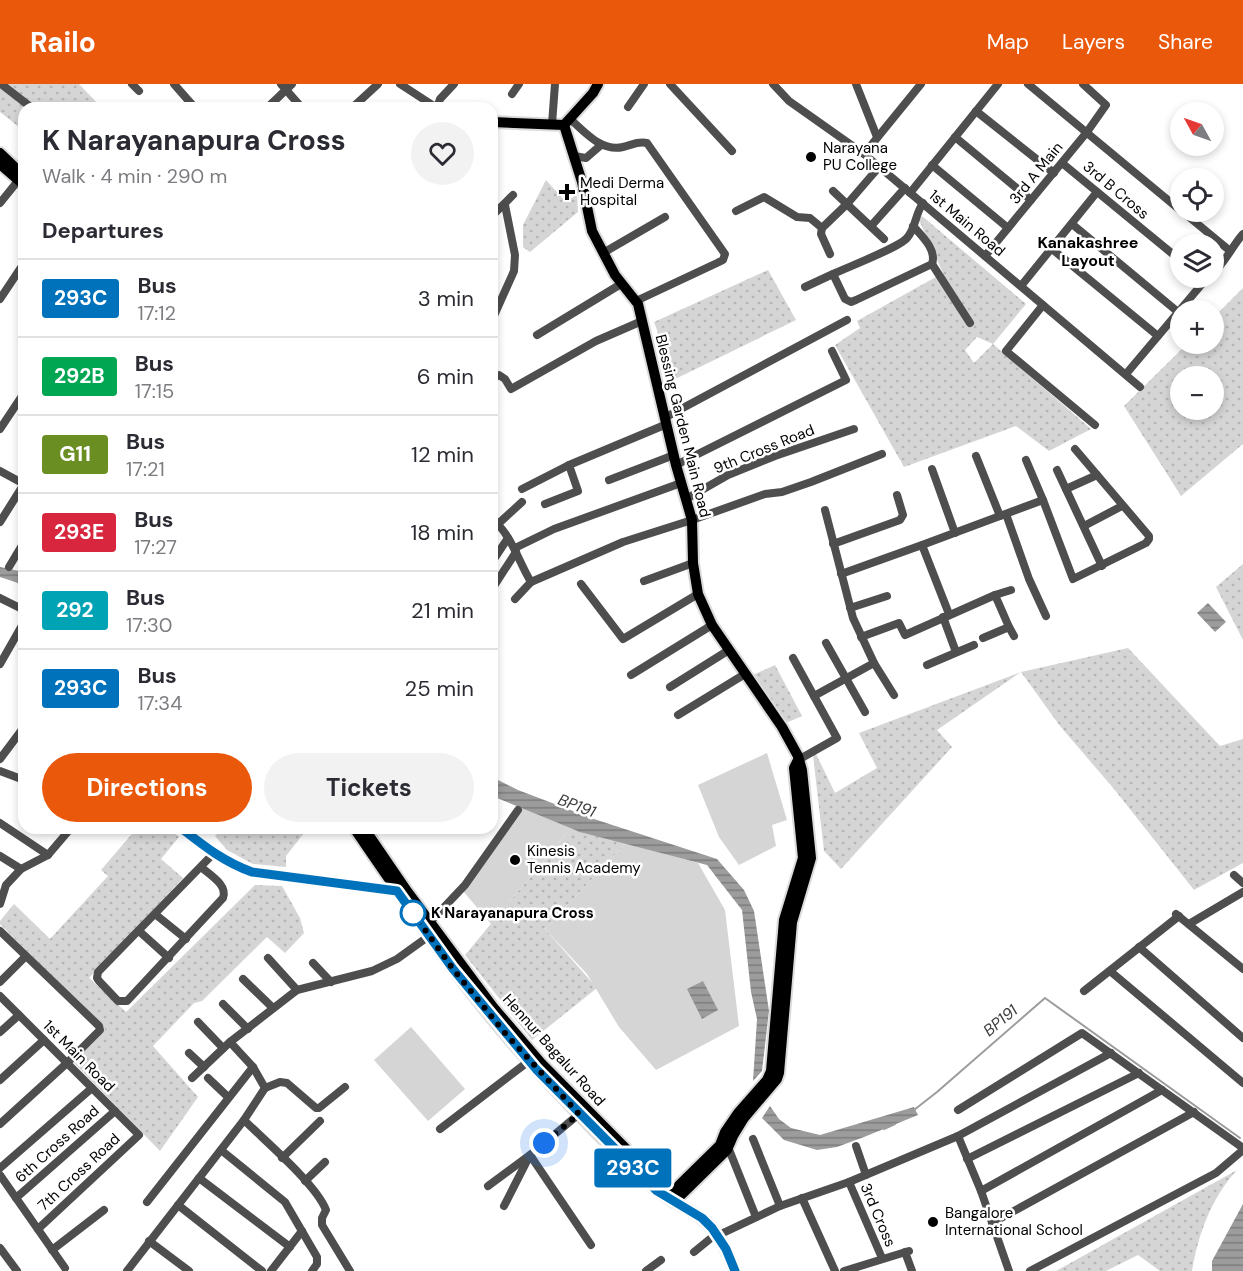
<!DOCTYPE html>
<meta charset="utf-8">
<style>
body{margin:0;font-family:"DM Sans",sans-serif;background:#f2f2f3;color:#2b2b33;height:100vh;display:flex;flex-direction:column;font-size:22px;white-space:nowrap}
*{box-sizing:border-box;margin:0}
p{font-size:20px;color:#7c7c81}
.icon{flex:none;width:33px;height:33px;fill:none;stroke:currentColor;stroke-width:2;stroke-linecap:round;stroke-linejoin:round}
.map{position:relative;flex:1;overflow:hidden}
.side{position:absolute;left:18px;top:18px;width:480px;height:732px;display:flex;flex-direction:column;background:#fff;border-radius:18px;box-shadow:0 3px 9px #0003}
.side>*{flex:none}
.badge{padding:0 12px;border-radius:4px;font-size:21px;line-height:39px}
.needle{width:39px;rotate:310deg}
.controls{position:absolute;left:1170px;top:18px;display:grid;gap:12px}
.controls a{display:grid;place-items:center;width:54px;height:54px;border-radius:50%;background:#fff;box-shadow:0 3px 9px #0003;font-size:30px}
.you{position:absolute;width:30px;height:30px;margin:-15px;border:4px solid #fff;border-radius:50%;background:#1a73e8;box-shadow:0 0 0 9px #1a73e833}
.map>.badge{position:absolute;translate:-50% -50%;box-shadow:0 0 0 3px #fff}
h2{padding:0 24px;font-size:22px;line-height:54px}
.round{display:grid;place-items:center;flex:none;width:63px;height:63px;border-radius:32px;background:#f2f2f3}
.headline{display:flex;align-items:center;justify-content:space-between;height:102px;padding:0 24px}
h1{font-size:28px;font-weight:700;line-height:45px}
.button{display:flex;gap:12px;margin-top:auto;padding:12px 24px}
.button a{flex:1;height:69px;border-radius:36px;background:#ea580c;color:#fff;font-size:24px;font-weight:700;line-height:69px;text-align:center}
.button a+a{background:#f2f2f3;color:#2b2b33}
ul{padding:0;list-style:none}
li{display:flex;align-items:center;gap:18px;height:78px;padding:0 24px;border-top:2px solid #e1e1e2}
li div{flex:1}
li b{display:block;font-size:22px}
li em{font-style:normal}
li .badge{min-width:66px;font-weight:700;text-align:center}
header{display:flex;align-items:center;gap:36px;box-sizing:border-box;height:84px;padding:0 30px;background:#ea580c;color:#fff}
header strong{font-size:28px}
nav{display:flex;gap:33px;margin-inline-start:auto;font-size:21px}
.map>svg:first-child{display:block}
.grass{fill:url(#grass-dots);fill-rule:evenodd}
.green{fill:#d5d5d5}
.water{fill:url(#water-rules)}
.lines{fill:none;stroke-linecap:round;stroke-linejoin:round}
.stream{stroke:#9c9c9c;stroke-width:2}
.major-casing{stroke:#dbdbdb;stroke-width:14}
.minor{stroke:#4e4e4e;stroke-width:8}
.major{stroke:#000;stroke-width:10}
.line-casing{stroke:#fff;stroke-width:14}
.line{stroke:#0072bc;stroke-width:9}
.walk{stroke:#000;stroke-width:6;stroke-dasharray:0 10.8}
.poi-dot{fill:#000;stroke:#fff;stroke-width:2}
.stop-dot{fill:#fff;stroke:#0072bc;stroke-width:3}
.labels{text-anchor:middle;stroke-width:5;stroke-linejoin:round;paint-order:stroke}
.poi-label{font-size:15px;fill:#000;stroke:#fff;text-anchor:start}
.street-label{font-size:15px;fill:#000;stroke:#fff}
.stop-label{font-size:15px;font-weight:bold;fill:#000;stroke:#fff;text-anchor:start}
.neighbourhood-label{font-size:16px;font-weight:bold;fill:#000;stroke:#fff}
.water-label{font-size:16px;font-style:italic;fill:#3d3d3d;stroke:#fff}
</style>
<header>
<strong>Railo</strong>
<nav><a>Map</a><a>Layers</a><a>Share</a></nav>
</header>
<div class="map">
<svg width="1243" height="1187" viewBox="0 0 1243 1187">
<defs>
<pattern id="grass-dots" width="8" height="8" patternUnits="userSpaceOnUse" patternTransform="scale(1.5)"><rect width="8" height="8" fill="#d5d5d5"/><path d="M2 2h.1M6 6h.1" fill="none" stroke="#b5b5b5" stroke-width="1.8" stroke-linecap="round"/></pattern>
<pattern id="water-rules" width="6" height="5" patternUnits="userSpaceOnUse" patternTransform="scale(1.5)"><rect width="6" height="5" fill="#9c9c9c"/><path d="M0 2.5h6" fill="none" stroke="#7d7d7d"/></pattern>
</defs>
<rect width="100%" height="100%" fill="#fff"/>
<g class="grass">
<polygon points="0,0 79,0 102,24 24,24 24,47 0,28"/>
<polygon points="546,96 566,118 577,110 578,128 530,168 523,163 523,141"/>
<path d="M922,132l104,88 -33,40 98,85 -42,22 -33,-25 -112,41 -69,-122 25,-17 -3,-7 86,-48 -24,-53zM977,253l16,7 -19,19 -9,-13z"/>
<path d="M768,186l28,50 -129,63c-2,-21 -5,-41 -13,-61z"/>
<path d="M1243,204v156l-62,52 -57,-90 63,-62h27v-27zM1180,292h34v34h-34z"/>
<polygon points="1243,480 1243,556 1216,503"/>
<polygon points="1128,564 1220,662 1243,655 1243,779 1194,806 1114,705 1060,642 1021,588 937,646 952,663 841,785 824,767 813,671 816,670 835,709 877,684 859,649 1021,588"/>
<polygon points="775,581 802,632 786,639 753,591"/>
<polygon points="137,744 168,744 179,753 161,775 183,794 89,894 126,928 255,801 282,802 300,834 304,849 285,869 267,853 202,917 194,919 153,962 198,1013 160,1067 73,978 105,945 0,840 0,837 14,820 50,855 108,792 101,786"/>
<polygon points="223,744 308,744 286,772 286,783 253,780 227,766 215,752"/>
<polygon points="571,744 626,759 545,845 597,904 532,956 465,871"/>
<path d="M1237,1086c-25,27 -39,64 -45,101h-32l-22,-16 -32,16h-50z"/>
</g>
<g class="green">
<polygon points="767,669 787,736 772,741 776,762 739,781 719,753 698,701"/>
<polygon points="522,724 571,744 491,840 463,807"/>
<polygon points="626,759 698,779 725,826 739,942 656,986 619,943 587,890 545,845"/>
<polygon points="411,943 465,1005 428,1037 374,976"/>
</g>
<g class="water">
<polygon points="0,483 24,488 24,501 0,493"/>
<polygon points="1208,519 1226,538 1215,548 1197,529"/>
<polygon points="492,693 518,706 594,735 717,775 744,806 754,827 769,927 762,987 753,997 757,935 751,908 742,826 707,781 580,748 492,712"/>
<polygon points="703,897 718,926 702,935 687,905"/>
<polygon points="770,1022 779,1035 791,1044 820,1051 914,1023 918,1031 864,1053 837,1063 817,1066 784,1056 762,1034"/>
<polygon points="1243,1120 1243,1187 1212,1187 1212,1177"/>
</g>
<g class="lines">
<g class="stream">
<polyline points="914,1026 937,1008 1045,914 1240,1054"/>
<polyline points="884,1045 895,1040"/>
</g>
<defs>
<g id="major">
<polyline points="492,38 564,41 593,9 598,0"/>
<polyline points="564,41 582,98 592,147 615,191 638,220 676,381 692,436 693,479 698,510 712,541 782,643 798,672 802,686 811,774 792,838 779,989 777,995 744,1034 733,1052 727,1066 674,1118"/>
<polyline points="0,69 24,92"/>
<polyline points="0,80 24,101"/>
<path d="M354,744c57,83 114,168 183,242 38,41 77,82 118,119 14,12 32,18 46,29 18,13 26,33 34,53"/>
<polyline points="364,744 407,807 493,923 541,979 665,1104"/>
<polyline points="667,1113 720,1061 725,1048 738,1029 767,996 771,987 784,836 803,774 794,684 798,676"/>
</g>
</defs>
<use href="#major" class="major-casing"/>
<g class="minor">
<polyline points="1,0 32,24"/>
<polyline points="132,0 139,7"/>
<polyline points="174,0 195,24"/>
<polyline points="281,0 302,24"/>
<polyline points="400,0 437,24"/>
<polyline points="670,0 732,67"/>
<polyline points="773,0 789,17 864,70 1140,303"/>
<polyline points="856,0 877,53"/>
<polyline points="1028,0 1180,126"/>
<polyline points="512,10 519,0"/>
<polyline points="628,23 644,0"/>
<polyline points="267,24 292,0"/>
<polyline points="352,24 378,0"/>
<polyline points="437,24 440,15 454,0"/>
<polyline points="976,27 1054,89"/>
<path d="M570,35c15,13 31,33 53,28 9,-2 14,-6 24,-4l78,111 -2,6 -6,3 -81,38"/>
<polyline points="552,40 555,0"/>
<polyline points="955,53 1031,116"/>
<polyline points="864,70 921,0"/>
<polyline points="574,72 586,74 601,61"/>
<polyline points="1062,79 1180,176"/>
<polyline points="932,81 1008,144"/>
<polyline points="833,107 884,155"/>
<polyline points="910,109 998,0"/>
<polyline points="0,119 21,93"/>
<polyline points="736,127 764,113 797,133 810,134 822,144"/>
<polyline points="1183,128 1229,166"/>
<polyline points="492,132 513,111"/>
<polyline points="1072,140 1178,228"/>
<polyline points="871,142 905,104"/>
<path d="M913,142c9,10 24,24 19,38l-76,36 -5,2 -6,-3 -12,-25c15,-7 65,-26 74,-36 9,-10 8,-24 16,-35"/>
<polyline points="1052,165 1158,252"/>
<polyline points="603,169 665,133"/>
<polyline points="830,170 821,150 822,144 848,119 879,83"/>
<polyline points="985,172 1087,48 1106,21 1083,0"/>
<polyline points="932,180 970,239"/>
<path d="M1214,188c10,-8 19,-27 29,-38"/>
<polyline points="1021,202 1097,108"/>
<polyline points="805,203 833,190"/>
<polyline points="0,215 24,179"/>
<polyline points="1043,221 1006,267 1095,341"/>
<polyline points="492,236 514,187 515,171 505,121"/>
<polyline points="537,251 621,200"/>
<polyline points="1126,290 1207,194"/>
<polyline points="492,295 499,291 505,295 511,305 596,257 642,237"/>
<polyline points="666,333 847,236"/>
<polyline points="0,345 24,309"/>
<polyline points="976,372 1000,432"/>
<polyline points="1026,376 1043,416"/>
<polyline points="676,381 846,296 832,267"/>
<polyline points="932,385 955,449"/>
<polyline points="1057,386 1102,482"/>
<polyline points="0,387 24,400"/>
<polyline points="609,396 674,371"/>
<polyline points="522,405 569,381 667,340"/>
<polyline points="1066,405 1097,391"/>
<polyline points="686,415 728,391 775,372 854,345"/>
<polyline points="545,420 578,407 569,381"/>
<polyline points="1006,430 1029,495 1046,532"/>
<path d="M492,435c20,16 26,42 39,63"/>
<polyline points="0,438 24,400"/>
<polyline points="498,440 522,418"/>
<polyline points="1084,442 1122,422"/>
<polyline points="833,460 900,436 903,431 897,411"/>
<polyline points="922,461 1043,416 1073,495 1146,459 1149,455 1149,452 1075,365"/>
<polyline points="515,464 554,445 681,399"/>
<polyline points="492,478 508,454"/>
<polyline points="9,483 24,458"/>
<polyline points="841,490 922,461 949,530"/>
<polyline points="644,497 693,479"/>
<polyline points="581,500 623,555 698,510"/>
<polyline points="492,505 516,468"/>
<polyline points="995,511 1011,506"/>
<polyline points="0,514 24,526"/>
<polyline points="515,515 531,498 623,458 692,436 765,410 782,408 811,398 882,370"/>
<polyline points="850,524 887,512"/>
<polyline points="943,533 956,568"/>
<polyline points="1009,543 1014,552"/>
<polyline points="861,553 899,539 905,551 995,511 1009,543 983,554"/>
<polyline points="826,559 865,628"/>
<polyline points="793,574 837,654 798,676"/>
<polyline points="874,579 894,611"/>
<polyline points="0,580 24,538"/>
<polyline points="927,581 974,561"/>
<polyline points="631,591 712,541"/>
<polyline points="670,603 729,566"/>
<polyline points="814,612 874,579 853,534 825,426"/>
<polyline points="678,631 745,590"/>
<polyline points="0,675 24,643"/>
<polyline points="0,687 24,696"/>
<polyline points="0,739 48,771"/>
<path d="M181,744c23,18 43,34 71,44l148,19"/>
<polyline points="0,772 21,785"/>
<path d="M201,783c9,8 27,18 22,31l-96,103h-9l-19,-20 -2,-3 1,-6 115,-118"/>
<polyline points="1234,791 1243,799"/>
<polyline points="0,820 6,801 21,785 48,771 71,744"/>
<polyline points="155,830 186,855"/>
<polyline points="1176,830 1243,885"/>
<polyline points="430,838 465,801 518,726"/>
<polyline points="1189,840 1243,808"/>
<polyline points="0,847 99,942 100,946 67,979 0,1040"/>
<polyline points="139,847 169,874"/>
<polyline points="1139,863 1243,954"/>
<polyline points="268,874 297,906"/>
<polyline points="313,879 331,898"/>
<polyline points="1110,887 1243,999"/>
<polyline points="243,895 273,924"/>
<polyline points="0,898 26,872"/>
<polyline points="1084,907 1179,832"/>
<polyline points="0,912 139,1051 38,1145"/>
<polyline points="223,920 248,945"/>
<polyline points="198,938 223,964"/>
<polyline points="0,948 19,931"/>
<polyline points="189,969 204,983"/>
<polyline points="192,994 230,958"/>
<polyline points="208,994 228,1013"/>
<polyline points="0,996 44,956"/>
<polyline points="265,1004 280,998 287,999 316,1024 319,1024 345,1003"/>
<polyline points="958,1026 1082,949 1243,1064"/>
<path d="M244,1036c21,21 72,64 82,90l-4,8v7l28,46"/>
<polyline points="440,1045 529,977"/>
<polyline points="958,1052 981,1107 1009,1187"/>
<polyline points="753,1055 780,1122"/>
<polyline points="856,1062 866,1091"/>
<polyline points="221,1066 285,1118 317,1173 317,1180 312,1187"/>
<polyline points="730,1068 756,1133"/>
<polyline points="282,1074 320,1037"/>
<polyline points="967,1075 1139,989"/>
<polyline points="0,1084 92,1004"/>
<polyline points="0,1091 65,1184"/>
<polyline points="199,1094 290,1163"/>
<polyline points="305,1097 325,1078"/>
<polyline points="849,1098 882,1174"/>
<polyline points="488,1102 530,1071 591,1161"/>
<polyline points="981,1107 1162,1006"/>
<polyline points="16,1114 115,1027"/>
<polyline points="802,1114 835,1187"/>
<polyline points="147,1118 253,983"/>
<polyline points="178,1121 262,1187"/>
<polyline points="504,1122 530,1071 579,1030"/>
<polyline points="992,1139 1194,1028"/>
<polyline points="723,1149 780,1122 849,1098 958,1052 1111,969"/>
<polyline points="149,1157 189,1187"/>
<polyline points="0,1164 17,1187"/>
<polyline points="52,1166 104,1126"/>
<polyline points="694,1168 716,1150"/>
<polyline points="905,1168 912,1187"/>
<polyline points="127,1187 244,1036 265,1004 253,983 230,958 297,906 372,887 397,875 429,852"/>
<polyline points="271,1187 302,1147"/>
<polyline points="646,1187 661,1176"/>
<polyline points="844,1187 909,1167"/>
<polyline points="1030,1187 1216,1089 1243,1066"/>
</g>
<use href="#major" class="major"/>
</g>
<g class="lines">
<defs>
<path id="line" d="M181,744c23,18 43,34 71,44l145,19 56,78 83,100 121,122 45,27 10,10 14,21 9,22"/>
</defs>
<use href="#line" class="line-casing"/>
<use href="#line" class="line"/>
<polyline class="walk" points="413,829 453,885 505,949 579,1030 544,1059"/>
</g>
<g class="poi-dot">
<circle cx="811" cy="73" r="6"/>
<path d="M564 99h6v6h6v6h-6v6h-6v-6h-6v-6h6z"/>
<circle cx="515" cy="776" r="6"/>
<circle cx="933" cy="1138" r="6"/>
</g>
<circle class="stop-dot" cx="413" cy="829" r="12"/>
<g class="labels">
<g class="poi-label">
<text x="823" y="69">Narayana<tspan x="823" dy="17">PU College</tspan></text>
<text x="580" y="104">Medi Derma<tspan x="580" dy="17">Hospital</tspan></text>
<text x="527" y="772">Kinesis<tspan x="527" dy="17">Tennis Academy</tspan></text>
<text x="945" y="1134">Bangalore<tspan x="945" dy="17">International School</tspan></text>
</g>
<g class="street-label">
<text transform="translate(1036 89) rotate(-51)" y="5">3rd A Main</text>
<text transform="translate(1116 106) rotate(40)" y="5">3rd B Cross</text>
<text transform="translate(967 139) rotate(40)" y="5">1st Main Road</text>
<text transform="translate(683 342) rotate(76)" y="5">Blessing Garden Main Road</text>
<text transform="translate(764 365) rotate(-22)" y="5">9th Cross Road</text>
<text transform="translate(554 966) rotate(48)" y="5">Hennur Bagalur Road</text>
<text transform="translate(79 972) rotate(45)" y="5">1st Main Road</text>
<text transform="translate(57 1060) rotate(-42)" y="5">6th Cross Road</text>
<text transform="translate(79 1088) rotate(-43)" y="5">7th Cross Road</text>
<text transform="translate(878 1131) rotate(67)" y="5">3rd Cross</text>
</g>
<g class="stop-label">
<text x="431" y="834">K Narayanapura Cross</text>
</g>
<g class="neighbourhood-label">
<text x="1088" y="164">Kanakashree<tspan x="1088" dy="18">Layout</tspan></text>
</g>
<g class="water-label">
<text transform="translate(577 721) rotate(21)" y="6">BP191</text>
<text transform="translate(1000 936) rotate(-40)" y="6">BP191</text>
</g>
</g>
</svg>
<div class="controls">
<a><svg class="needle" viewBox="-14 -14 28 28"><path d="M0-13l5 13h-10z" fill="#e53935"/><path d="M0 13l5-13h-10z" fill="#7c7c81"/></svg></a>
<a><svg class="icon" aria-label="locate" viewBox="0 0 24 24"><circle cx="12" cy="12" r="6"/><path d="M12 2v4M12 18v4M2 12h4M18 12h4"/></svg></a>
<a><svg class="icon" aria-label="layers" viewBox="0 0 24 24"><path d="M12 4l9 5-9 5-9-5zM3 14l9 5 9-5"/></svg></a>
<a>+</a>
<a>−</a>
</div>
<div class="you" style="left:544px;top:1059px"></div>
<b class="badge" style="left:633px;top:1084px;background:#0072bc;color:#fff">293C</b>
<section class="side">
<div class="headline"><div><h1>K Narayanapura Cross</h1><p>Walk · 4 min · 290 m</p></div><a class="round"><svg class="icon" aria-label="heart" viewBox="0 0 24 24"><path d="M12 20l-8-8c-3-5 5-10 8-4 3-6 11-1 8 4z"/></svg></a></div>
<h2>Departures</h2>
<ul>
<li><span class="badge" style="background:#0072bc;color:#fff">293C</span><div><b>Bus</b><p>17:12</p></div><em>3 min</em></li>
<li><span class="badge" style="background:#00a651;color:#fff">292B</span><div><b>Bus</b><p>17:15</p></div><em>6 min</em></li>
<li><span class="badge" style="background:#6b8e23;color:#fff">G11</span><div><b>Bus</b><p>17:21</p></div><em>12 min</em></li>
<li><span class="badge" style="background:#d7263d;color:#fff">293E</span><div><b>Bus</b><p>17:27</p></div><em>18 min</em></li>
<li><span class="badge" style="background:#00a3b4;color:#fff">292</span><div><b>Bus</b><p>17:30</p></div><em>21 min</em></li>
<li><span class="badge" style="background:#0072bc;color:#fff">293C</span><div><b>Bus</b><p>17:34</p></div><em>25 min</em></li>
</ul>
<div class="button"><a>Directions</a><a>Tickets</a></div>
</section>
</div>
